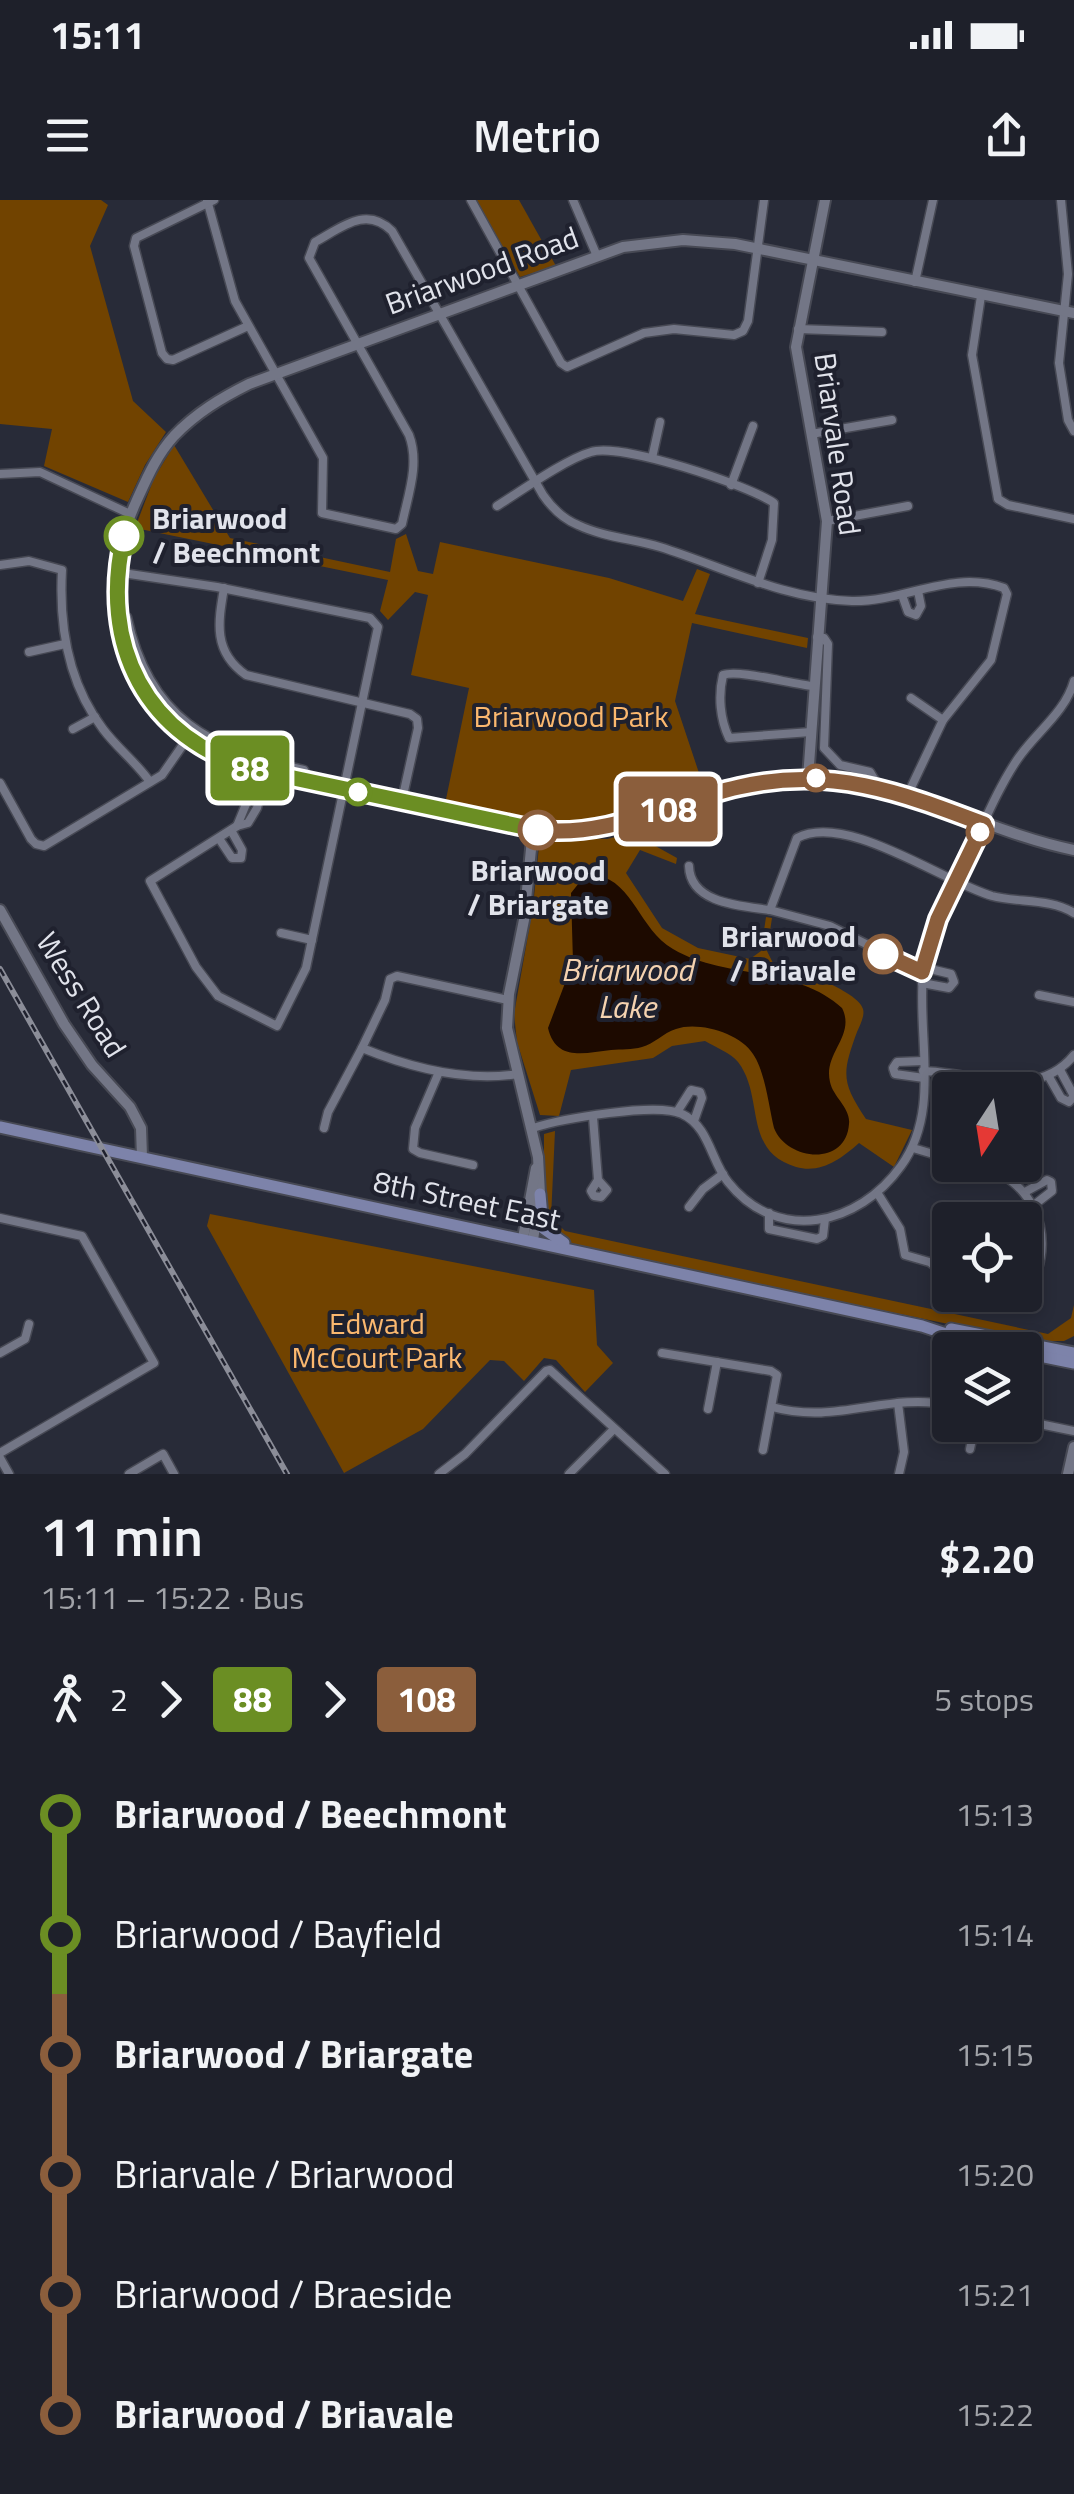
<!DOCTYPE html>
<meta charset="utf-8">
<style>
body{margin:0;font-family:"Titillium Web",sans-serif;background:#262832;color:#f1f3f6;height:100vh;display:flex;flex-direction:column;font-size:38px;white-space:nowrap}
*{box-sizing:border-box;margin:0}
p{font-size:32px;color:#a1a3a8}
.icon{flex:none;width:55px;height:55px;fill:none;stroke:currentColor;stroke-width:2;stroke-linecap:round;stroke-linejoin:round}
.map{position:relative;height:1274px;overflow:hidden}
.details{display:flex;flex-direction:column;background:#1e202a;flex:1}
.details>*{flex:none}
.badge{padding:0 20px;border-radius:8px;font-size:35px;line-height:65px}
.needle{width:65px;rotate:192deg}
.tools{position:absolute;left:932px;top:872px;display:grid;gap:20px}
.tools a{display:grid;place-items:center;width:110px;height:110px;border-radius:10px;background:#1e202a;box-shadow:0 5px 15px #0003,0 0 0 2px #3c3e47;font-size:50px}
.map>.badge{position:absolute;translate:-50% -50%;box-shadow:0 0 0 5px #fff}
.legs{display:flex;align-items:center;gap:15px;height:110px;padding:0 40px;font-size:32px}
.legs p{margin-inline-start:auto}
.headline{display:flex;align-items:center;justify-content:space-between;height:170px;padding:0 40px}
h1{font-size:55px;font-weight:600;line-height:75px}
ul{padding:0 40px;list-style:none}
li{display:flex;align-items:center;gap:35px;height:120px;font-size:38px}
li i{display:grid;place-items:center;width:15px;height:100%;margin:0 12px;background:currentColor}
li i::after{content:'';width:25px;height:25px;margin:-12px;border:8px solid;border-radius:50%;background:#1e202a}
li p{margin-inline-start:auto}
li:first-child i{background:linear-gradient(#0000 50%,currentColor 0)}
li:last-child i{background:linear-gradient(currentColor 50%,#0000 0)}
.status{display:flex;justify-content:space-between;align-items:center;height:70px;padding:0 50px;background:#1e202a;direction:ltr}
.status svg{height:28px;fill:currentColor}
header{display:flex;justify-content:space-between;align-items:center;height:130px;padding:0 40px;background:#1e202a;font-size:45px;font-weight:600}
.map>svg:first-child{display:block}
.green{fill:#714300}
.water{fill:#1d0a00}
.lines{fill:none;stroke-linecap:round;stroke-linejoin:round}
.minor-casing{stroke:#474954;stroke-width:11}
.tertiary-casing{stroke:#474954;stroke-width:14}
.secondary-casing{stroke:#474954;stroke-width:15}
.minor{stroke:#737686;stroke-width:8}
.tertiary{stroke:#737686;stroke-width:10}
.secondary{stroke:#7d83aa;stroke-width:11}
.rail-casing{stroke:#8b8d98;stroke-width:6}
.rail{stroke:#1f212e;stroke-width:2.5;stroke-dasharray:8;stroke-linecap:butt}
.line-1-casing{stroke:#fff;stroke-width:22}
.line-2-casing{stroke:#fff;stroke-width:22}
.line-1{stroke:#6b8e23;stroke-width:15}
.line-2{stroke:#8b5e3c;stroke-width:15}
.stop-1-dot{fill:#fff;stroke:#6b8e23;stroke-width:5}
.stop-2-dot{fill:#fff;stroke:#8b5e3c;stroke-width:5}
.labels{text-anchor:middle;stroke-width:8;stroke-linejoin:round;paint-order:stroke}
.street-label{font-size:30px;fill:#e1e3eb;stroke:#1f212e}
.stop-label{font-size:30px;font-weight:bold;fill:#e1e3eb;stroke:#1f212e;text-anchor:start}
.park-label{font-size:30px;fill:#fbb86f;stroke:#1f212e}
.water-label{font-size:32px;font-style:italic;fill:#f4d2b0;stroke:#1f212e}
</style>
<div class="status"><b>15:11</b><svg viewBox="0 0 49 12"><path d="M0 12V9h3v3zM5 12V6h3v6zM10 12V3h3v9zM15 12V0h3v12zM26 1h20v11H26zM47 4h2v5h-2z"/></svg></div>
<header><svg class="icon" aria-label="menu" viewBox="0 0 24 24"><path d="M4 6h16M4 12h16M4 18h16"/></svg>Metrio<svg class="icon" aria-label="share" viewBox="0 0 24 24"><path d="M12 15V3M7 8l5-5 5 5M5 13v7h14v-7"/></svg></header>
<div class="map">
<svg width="1074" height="1274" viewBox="0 0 1074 1274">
<rect width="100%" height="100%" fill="#282b38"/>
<g class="green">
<polygon points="0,0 101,0 108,5 90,46 133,201 166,232 145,265 128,302 44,266 52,229 0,224"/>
<polygon points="476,0 519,0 556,66 520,77"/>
<path d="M174,245l56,93 160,34 6,-33 10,-5 12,37 15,3 7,-32 169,36 74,23 14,-32 13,5 -15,40 113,24 -1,10 -115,-25 -17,78 29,87c-43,18 -89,38 -136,37 -41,0 -83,-13 -123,-21l24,-116 -58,-13 17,-80 -13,-3 -27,28 -8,-9 8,-31 -253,-52 19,-50z"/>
<path d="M632,633l45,25 -1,6 -36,-14 -14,23 36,55 36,20 52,11 11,-8 5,-34 6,1 -5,33 6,12c18,4 86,28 90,46 2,7 -3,16 -6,23 -15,41 -16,50 9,87l46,11 -18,37 -35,-24c-18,16 -38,31 -63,24 -54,-16 -31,-70 -58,-105 -7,-9 -23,-15 -33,-21l-33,5 -19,12 -82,12 -12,46 -19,-1 -23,-73 -3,-28 19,-107 6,-61 9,-9 59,2z"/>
<polygon points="555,931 551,1018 565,1031 1048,1134 1071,1118 1074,1105 1074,1136 1064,1141 1032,1141 626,1058 567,1042 558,1038 544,1019 544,934"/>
<polygon points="210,1014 594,1090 597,1145 613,1163 585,1192 556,1160 544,1158 524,1181 504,1161 490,1160 423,1229 344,1273 207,1026"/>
</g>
<path class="water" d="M597,675c37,8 42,54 76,74 53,31 122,16 169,59 14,28 -19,45 -12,74 3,15 21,26 19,42 -3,43 -62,37 -75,4 -5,-21 -9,-57 -21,-74 -13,-21 -55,-33 -77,-25 -13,4 -22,15 -34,18 -10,3 -21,2 -31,3 -26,3 -55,12 -63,-22l25,-66 -2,-69 12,-15z"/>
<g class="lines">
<defs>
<g id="minor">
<path d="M207,0l28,101 88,157 -1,55 74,16 6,-5c6,-29 18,-60 7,-89l-100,-177 6,-16c26,-14 51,-37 77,-11l151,264c9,13 20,24 35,30 25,12 55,14 82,22 64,20 123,52 192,54 53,1 100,-32 152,-13l3,6 -16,66 -48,60 -36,76"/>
<polyline points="214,0 136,38 134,46 162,153 167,159 173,160 248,126"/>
<polyline points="471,0 561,163 567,167 644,133 674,129 734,135 743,131 748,121 764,0"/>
<polyline points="573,0 597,56"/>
<polyline points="1061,0 1068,74 1059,163 1068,220 1074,231"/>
<polyline points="915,82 933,0"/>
<polyline points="981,96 972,155 998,299 1008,305 1074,319"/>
<polyline points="798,129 882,132"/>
<polyline points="811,234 892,220"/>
<polyline points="652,258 660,222"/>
<polyline points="0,274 40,272 130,314"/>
<polyline points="731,285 753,226"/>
<path d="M497,306c24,-15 69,-47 94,-54 29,-10 157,33 183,51l-2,37 -14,43"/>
<polyline points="827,321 908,306"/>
<path d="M0,365l29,-4 33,9c-3,55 6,113 41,159 14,19 34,34 47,53"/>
<polyline points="116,372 217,387 370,418 378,427 306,768 277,826 218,796 196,767 150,681 237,626 248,623 257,608 266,573"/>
<path d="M224,388c-6,35 -11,64 22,87l164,39 7,5 1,9 -16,72"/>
<polyline points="902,395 908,412 916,415 921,406 918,391"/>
<path d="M117,413l10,4c22,102 83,132 177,153l5,11"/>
<polyline points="817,437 824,438 828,444 824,548 840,565 870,572 879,587"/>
<polyline points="29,452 65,444"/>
<polyline points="911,498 943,520"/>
<polyline points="73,529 95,517"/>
<path d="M811,532l-82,6c-9,-19 -11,-42 -6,-63 15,-6 68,9 90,11"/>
<polyline points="0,583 31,639 36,644 44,646 162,575 187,539"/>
<polyline points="237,626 251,592 256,570"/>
<polyline points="220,640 232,658 241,658 242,650 232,632"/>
<path d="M689,666c1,38 53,40 81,44"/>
<polyline points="281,733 312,740"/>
<path d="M922,772l-92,-46 -60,-16 27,-72c50,-26 146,44 195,58 27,7 58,2 82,17"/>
<polyline points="922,783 949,788 954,782 951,774 922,767"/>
<polyline points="1039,795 1074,802"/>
<path d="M508,800l-111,-24 -7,3 -5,21 -23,48c49,20 103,34 156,26"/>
<polyline points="923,861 897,862 893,868 895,874 924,878"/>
<path d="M923,871c51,1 113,31 151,-16"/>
<polyline points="439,872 415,928 413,949 420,953 473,965"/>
<polyline points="1049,877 1061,898 1069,902 1074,896 1060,870"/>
<polyline points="677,912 691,890 700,892 702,898 694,921"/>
<polyline points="593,917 598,980 591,991 594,996 601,997 607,990 598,980"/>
<polyline points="324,928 328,912 362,848"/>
<path d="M533,928c28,-9 124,-26 149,-14 27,12 29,47 46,68 50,63 131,43 173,-16 48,-66 4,-156 30,-229 11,-31 27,-60 41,-89 14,-30 27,-61 45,-88 18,-27 48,-47 57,-79"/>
<polyline points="913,948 950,959"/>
<path d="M980,965c52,15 76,67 53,117l-8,2"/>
<polyline points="1025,992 1047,980 1051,982 1052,991 1034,1005"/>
<polyline points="878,994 900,1029 905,1055 950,1068"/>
<polyline points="689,1007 703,989 723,974"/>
<polyline points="769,1013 769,1029 817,1039 823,1036 825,1019"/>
<polyline points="0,1018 82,1036 154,1163 0,1253"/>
<polyline points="932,1064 942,1046 950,1039"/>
<polyline points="0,1153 25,1139 29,1124"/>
<polyline points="662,1153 771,1171 777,1175 763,1250"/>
<polyline points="898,1203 904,1252 899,1274"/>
<path d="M772,1207c66,18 115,-15 178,-2"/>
<polyline points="708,1209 717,1162"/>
<polyline points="1025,1221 1074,1231"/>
<polyline points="970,1249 975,1225"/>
<polyline points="0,1258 9,1274"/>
<polyline points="129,1274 163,1254 174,1274"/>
<polyline points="439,1274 465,1254 546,1171 550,1170 665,1274"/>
<polyline points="569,1274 614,1229"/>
</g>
<g id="tertiary">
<path d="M1074,113l-339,-69 -52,-4 -60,7 -374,137c-28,14 -53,29 -75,52 -18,20 -27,42 -38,66 -52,114 -1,233 120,268 52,13 104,21 156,32 61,14 124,37 187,27 75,-12 142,-54 220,-51 89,4 169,55 255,72"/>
<polyline points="808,578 827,321 796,147 825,0"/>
<polyline points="533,629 524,720 509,794 507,828 538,957 540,994 533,1040"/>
<polyline points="0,710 64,824 92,865 130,907 141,928 142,957"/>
<polyline points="523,1038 536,968"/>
<polyline points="1068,1274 1074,1247"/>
</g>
<g id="secondary">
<polyline points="0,927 922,1126 967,1141 1010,1150"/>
<polyline points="540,994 543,1028 564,1043"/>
<polyline points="951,1129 1074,1153"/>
<polyline points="1025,1153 1074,1163"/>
</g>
</defs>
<use href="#minor" class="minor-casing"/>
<use href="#tertiary" class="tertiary-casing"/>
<use href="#secondary" class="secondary-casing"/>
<use href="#minor" class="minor"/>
<use href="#tertiary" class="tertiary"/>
<use href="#secondary" class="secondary"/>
<defs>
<polyline id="rail" points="0,769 287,1274"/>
</defs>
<use href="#rail" class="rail-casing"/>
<use href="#rail" class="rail"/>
</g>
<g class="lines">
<defs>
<path id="line-1" d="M124,336c-25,109 21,202 132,234l282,60"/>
<path id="line-2" d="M538,630c72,8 133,-28 201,-43 91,-21 161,5 245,37l-46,95 -16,53 -39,-18"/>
</defs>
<use href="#line-1" class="line-1-casing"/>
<use href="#line-2" class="line-2-casing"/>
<use href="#line-1" class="line-1"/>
<use href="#line-2" class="line-2"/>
</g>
<g class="stop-1-dot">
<circle cx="124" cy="336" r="18"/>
<circle cx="358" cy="592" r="12"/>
</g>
<g class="stop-2-dot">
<circle cx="816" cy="578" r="12"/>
<circle cx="538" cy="630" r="18"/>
<circle cx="980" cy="632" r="12"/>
<circle cx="883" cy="754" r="18"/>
</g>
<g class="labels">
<g class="street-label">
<text transform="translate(482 71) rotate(-20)" y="10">Briarwood Road</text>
<text transform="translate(837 244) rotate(82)" y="10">Briarvale Road</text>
<text transform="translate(81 795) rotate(58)" y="10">Wess Road</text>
<text transform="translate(467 1001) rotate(12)" y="10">8th Street East</text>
</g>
<g class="stop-label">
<text x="152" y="329">Briarwood<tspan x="152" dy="34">/ Beechmont</tspan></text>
<text x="538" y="681" text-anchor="middle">Briarwood<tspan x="538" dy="34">/ Briargate</tspan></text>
<text x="856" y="747" text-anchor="end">Briarwood<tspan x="856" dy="34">/ Briavale</tspan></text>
</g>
<g class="park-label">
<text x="571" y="527">Briarwood Park</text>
<text x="377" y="1134">Edward<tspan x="377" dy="34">McCourt Park</tspan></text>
</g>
<g class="water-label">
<text x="627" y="781">Briarwood<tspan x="627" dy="37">Lake</tspan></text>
</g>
</g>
</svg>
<div class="tools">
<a><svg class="needle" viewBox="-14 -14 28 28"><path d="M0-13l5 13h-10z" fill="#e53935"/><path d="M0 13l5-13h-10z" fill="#a1a3a8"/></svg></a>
<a><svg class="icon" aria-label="locate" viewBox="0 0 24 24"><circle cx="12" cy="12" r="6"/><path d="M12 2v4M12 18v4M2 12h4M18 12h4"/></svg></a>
<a><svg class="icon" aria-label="layers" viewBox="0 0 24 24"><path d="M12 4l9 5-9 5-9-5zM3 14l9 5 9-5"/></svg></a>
</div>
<b class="badge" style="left:250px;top:568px;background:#6b8e23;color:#fff">88</b>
<b class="badge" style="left:668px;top:609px;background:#8b5e3c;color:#fff">108</b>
</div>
<section class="details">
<div class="headline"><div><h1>11 min</h1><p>15:11 – 15:22 · Bus</p></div><b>$2.20</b></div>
<div class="legs"><svg class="icon" aria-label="walk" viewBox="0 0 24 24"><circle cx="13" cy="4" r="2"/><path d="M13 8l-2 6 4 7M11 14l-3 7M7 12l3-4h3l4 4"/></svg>2<svg class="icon" aria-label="forward" viewBox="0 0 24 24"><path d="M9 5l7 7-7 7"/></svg><b class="badge" style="background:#6b8e23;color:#fff">88</b><svg class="icon" aria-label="forward" viewBox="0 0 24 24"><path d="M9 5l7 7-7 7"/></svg><b class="badge" style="background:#8b5e3c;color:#fff">108</b><p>5 stops</p></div>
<ul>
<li><i style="color:#6b8e23"></i><b>Briarwood / Beechmont</b><p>15:13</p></li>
<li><i style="color:#6b8e23"></i><span>Briarwood / Bayfield</span><p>15:14</p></li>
<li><i style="color:#8b5e3c"></i><b>Briarwood / Briargate</b><p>15:15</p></li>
<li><i style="color:#8b5e3c"></i><span>Briarvale / Briarwood</span><p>15:20</p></li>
<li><i style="color:#8b5e3c"></i><span>Briarwood / Braeside</span><p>15:21</p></li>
<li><i style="color:#8b5e3c"></i><b>Briarwood / Briavale</b><p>15:22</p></li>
</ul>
</section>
